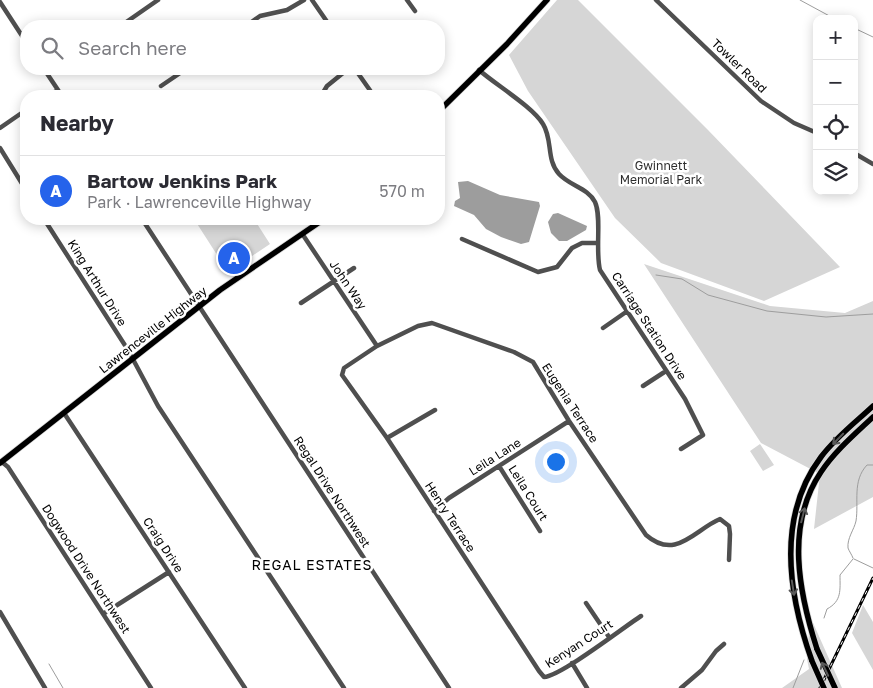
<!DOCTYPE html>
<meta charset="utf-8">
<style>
body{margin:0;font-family:"Golos Text",sans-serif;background:#f7f7f7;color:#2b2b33}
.controls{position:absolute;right:15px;top:15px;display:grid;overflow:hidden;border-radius:10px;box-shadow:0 2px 12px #0003}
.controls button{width:45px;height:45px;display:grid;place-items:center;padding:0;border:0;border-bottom:1px solid #e1e1e2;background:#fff;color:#2b2b33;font:25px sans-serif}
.you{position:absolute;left:555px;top:461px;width:18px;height:18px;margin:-12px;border:4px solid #fff;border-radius:50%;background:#1a73e8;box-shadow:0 0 0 8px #1a73e833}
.badge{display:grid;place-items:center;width:32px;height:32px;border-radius:50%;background:#2563eb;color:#fff;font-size:16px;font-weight:700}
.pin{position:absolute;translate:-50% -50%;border:2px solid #fff;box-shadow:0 1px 5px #0006}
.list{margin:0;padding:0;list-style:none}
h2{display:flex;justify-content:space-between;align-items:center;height:65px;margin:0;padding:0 20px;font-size:21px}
h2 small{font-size:16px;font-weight:400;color:#7c7c81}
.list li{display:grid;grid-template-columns:32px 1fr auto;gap:15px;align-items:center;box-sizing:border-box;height:70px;padding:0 20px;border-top:1px solid #e1e1e2}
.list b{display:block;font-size:19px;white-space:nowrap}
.list p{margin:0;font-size:16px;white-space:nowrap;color:#7c7c81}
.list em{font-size:16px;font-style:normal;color:#7c7c81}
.icon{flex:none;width:28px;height:28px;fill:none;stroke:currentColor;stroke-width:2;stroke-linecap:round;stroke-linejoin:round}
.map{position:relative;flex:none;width:873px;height:688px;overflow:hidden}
.search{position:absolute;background:#fff;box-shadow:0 2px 12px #0003;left:20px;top:20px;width:425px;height:55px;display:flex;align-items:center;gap:12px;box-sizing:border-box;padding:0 18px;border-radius:20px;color:#7c7c81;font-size:19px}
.panel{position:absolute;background:#fff;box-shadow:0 2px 12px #0003;left:20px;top:90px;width:425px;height:135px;border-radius:20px}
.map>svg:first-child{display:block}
.green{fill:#d6d6d6}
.water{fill:#9d9d9d}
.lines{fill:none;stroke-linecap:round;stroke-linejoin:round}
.stream{stroke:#9d9d9d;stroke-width:1}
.major-casing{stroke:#dbdbdb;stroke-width:7}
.minor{stroke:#4f4f4f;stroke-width:4.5}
.major{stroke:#000;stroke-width:5.5}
.rail-casing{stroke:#000;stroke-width:3}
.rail{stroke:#fff;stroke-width:1;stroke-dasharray:4;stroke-linecap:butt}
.major-bridge-casing{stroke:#dbdbdb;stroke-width:7;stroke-linecap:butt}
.major-bridge{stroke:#000;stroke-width:5.5}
.oneway{stroke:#595959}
.labels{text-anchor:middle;stroke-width:5;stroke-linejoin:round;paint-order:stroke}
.street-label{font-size:12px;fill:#000;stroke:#fff}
.park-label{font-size:12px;fill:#2d2d2d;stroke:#fff}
.neighbourhood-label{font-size:14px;letter-spacing:1px;fill:#000;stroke:#fff}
</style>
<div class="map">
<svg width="873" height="688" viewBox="0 0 873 688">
<rect width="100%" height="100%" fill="#fff"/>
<path class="green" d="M557 0H578L708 130 840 267 764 301 661 263 615 218 528 91 509 55Z
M194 219H254L270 244 228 272Z
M644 264 770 306 845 313 873 301V497L814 529 820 474 761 443Z
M760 444 774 465 763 471 750 451Z
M863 605 873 622V670L852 633Z
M810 616 842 688H782L809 669 807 659Z"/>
<path class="water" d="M468 181 500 195 539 202 540 206 529 242 521 244 501 237 486 229 474 215 454 206 455 201 460 198 458 182Z
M558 213 587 226 586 230 567 241H559L551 233 548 222 553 214Z"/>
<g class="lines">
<path class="stream" d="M800 0 835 19
M854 28 873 37
M656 275 682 279 708 295 767 311 826 317 873 314
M853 558C852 555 849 551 848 548 847 538 854 530 856 521 859 502 852 481 867 465H873
M854 559 873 568
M824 618 827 609C842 601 840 590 840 575L853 559
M49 664 63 688
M793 688 804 660"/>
<g class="major-casing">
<path id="major" d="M439 111 507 44 547 0
M0 463 220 290 324 219
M817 649C799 593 785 525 821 472 835 451 855 434 873 417
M812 661C788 594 776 517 821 457 836 437 856 422 873 406"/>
</g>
<path class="minor" d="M312 0 330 26
M407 0 415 11
M656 0 761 101 794 123 817 133
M0 2 26 42
M122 25 158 0
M246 26 260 16 287 10 304 0
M44 69 62 96
M355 69 374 96
M479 70C496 85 533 107 543 124 553 140 546 160 559 174 570 186 588 188 595 202 602 217 595 250 600 270L685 399 703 435 681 449
M161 86 186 69
M48 96 58 90
M321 96 327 86 348 69
M0 128 26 110
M0 148 26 190
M854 153 873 164
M44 219 128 350 158 406 344 688
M142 219 449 688
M303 235 377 346
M462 239 538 272 557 267 572 248 582 243H597
M301 303 354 268
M603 328 626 312
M643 386 666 371
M64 413 245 688
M387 438 435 410
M2 462 8 467 151 688
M499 466 540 531
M434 511 449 498 569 421
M586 603 609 637
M0 612 45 688
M103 614 169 572
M641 616C624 627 561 676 544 677L539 671 387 438 342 375 344 368 377 346 418 326 432 323 514 352 533 362 569 421 646 535C676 561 694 530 720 519L729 526 730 534 729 560
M572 663 587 688
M681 688 702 670 716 651 724 644"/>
<use href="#major" class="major"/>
<g class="rail-casing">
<path id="rail" d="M820 688 873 578"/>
</g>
<use href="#rail" class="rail"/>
<g class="major-bridge-casing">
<path id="major-bridge" d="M817 649 835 688
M812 661 824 688"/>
</g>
<use href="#major-bridge" class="major-bridge"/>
</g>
<defs><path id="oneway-shaft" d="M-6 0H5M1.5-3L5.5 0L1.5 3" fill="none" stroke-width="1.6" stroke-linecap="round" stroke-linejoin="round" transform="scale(1.25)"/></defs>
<g class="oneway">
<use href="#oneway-shaft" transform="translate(838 439) rotate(134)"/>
<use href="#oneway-shaft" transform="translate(803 515) rotate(-76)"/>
<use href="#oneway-shaft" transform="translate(793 588) rotate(81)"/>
<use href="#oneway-shaft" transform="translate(825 669) rotate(-115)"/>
</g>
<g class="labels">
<g class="street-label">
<text transform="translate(739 66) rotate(44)" y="4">Towler Road</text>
<text transform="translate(97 283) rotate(58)" y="4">King Arthur Drive</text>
<text transform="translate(348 285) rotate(56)" y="4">John Way</text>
<text transform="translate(649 326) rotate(57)" y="4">Carriage Station Drive</text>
<text transform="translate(153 330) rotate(-38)" y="4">Lawrenceville Highway</text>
<text transform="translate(570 403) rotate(57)" y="4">Eugenia Terrace</text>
<text transform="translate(495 457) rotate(-32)" y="4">Leila Lane</text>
<text transform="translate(332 492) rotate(57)" y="4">Regal Drive Northwest</text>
<text transform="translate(528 493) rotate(58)" y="4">Leila Court</text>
<text transform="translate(450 517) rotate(57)" y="4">Henry Terrace</text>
<text transform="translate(163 545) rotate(57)" y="4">Craig Drive</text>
<text transform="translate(86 569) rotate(57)" y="4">Dogwood Drive Northwest</text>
<text transform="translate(579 644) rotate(-33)" y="4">Kenyan Court</text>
</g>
<g class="park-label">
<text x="661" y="170">Gwinnett<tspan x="661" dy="14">Memorial Park</tspan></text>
</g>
<g class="neighbourhood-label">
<text x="312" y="570">REGAL ESTATES</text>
</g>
</g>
</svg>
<div class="controls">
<button>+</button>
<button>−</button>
<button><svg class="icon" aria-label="locate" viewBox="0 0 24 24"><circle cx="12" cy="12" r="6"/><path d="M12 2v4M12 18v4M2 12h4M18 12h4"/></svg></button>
<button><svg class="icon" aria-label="layers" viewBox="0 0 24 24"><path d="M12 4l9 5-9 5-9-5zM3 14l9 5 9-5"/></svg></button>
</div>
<div class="you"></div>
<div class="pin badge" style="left:234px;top:258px">A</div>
<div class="search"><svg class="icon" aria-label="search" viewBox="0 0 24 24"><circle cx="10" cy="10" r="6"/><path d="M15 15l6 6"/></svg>Search here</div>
<section class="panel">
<h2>Nearby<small></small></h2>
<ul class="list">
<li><span class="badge">A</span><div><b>Bartow Jenkins Park</b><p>Park · Lawrenceville Highway</p></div><em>570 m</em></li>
</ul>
</section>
</div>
